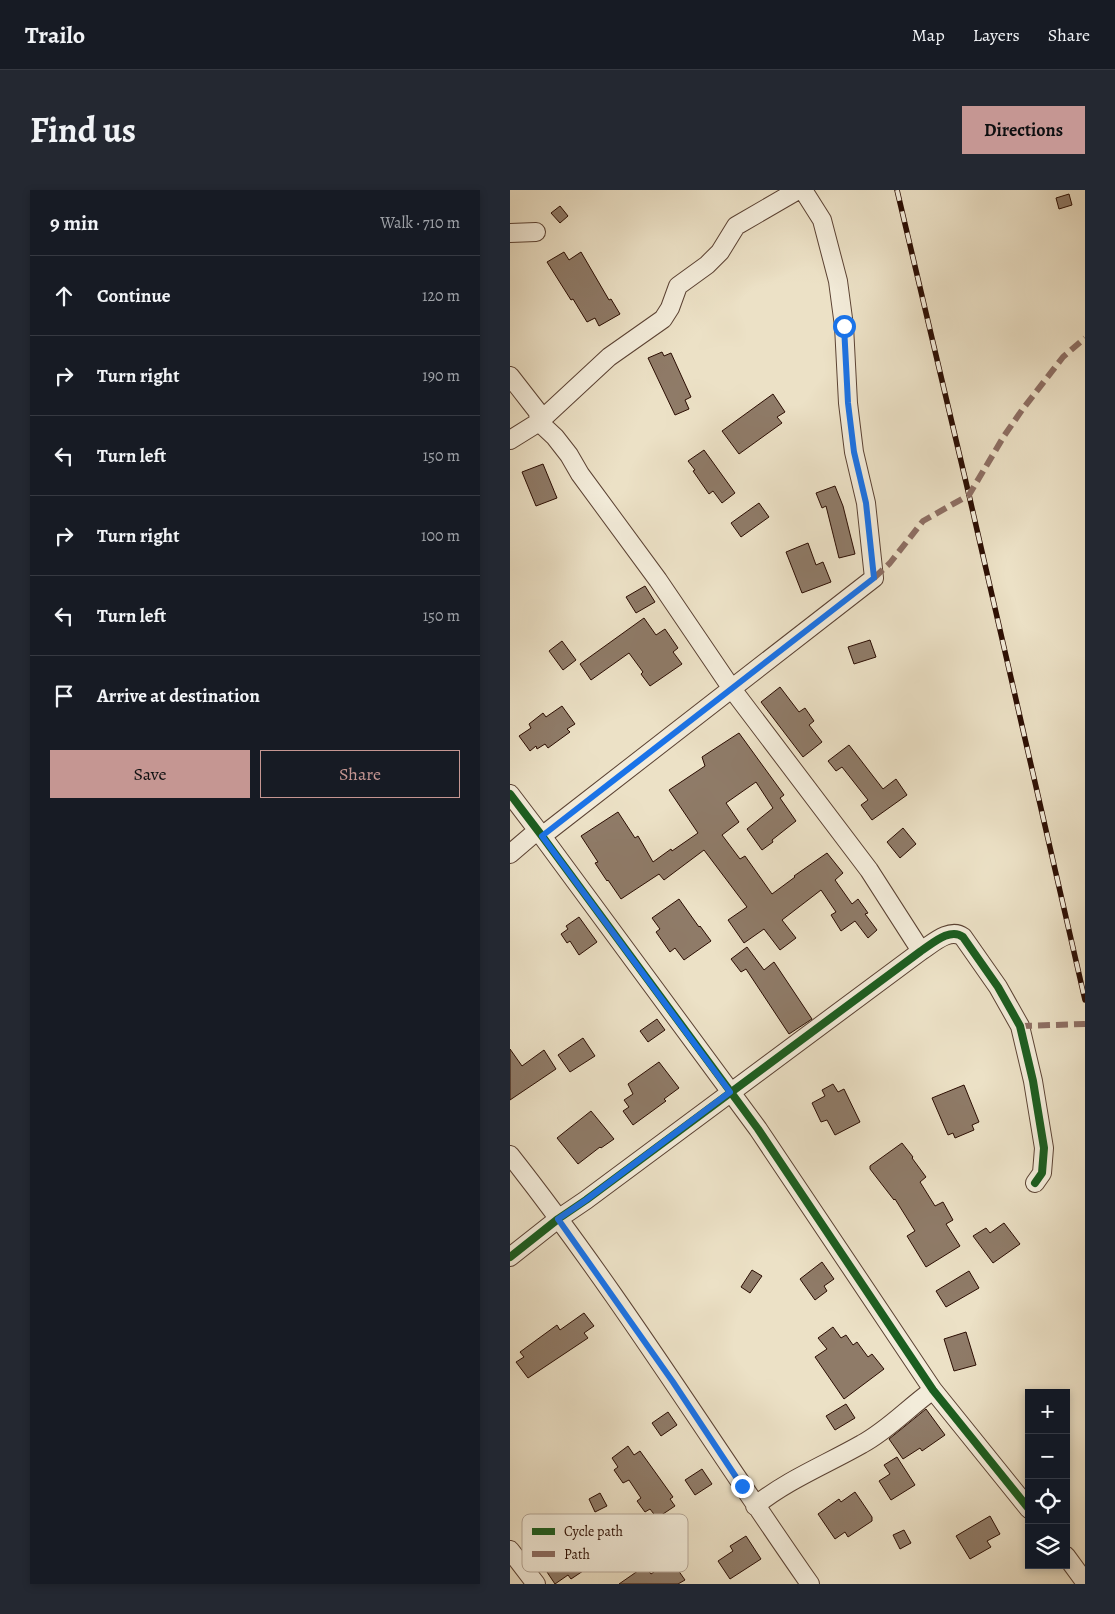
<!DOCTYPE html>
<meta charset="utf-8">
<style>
body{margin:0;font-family:Alegreya,serif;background:#242831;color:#f1f3f6}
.controls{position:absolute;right:15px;bottom:15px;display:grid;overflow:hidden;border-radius:0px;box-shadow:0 2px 8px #0003}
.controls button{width:45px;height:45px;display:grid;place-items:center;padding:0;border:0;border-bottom:1px solid #363941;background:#171b24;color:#f1f3f6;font:25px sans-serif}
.stop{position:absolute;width:15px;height:15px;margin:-11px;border:4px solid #1a73e8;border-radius:50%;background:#fff}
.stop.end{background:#1a73e8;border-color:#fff;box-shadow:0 1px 5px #0008}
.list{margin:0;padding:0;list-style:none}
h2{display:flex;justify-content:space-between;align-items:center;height:65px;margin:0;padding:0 20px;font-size:21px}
h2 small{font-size:16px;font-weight:400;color:#9ea1a6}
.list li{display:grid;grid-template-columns:32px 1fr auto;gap:15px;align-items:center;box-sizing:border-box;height:80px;padding:0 20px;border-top:1px solid #363941}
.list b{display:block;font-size:19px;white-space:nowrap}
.list em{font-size:16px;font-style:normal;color:#9ea1a6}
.actions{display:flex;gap:10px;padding:15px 20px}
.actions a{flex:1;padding:11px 0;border:1px solid #c59692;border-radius:0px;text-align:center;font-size:18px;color:#c59692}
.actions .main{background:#c59692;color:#111}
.icon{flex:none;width:28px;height:28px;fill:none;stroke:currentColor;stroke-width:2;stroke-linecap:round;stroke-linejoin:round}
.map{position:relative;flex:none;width:575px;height:1394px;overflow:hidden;border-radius:0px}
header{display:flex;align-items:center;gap:30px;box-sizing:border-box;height:70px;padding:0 25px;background:#171b24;border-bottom:1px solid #363941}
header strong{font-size:24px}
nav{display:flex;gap:28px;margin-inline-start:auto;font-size:18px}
.intro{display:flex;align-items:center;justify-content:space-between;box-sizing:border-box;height:120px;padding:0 30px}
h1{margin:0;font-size:35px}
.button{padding:12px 22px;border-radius:0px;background:#c59692;color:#111;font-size:18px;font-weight:700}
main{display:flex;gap:30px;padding:0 30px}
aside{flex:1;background:#171b24;border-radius:0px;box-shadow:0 2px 8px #0003}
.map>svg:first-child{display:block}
.building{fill:#8f7b68;stroke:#2b0d02}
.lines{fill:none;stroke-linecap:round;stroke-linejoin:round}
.minor-casing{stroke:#5b4233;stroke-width:20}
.minor{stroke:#f3ecda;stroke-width:18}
.rail-casing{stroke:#2b0d02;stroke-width:5.5}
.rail{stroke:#f3ecda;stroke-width:4;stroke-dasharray:11;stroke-linecap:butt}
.quiet{stroke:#8d6e63;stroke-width:6;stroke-dasharray:12 6;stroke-linecap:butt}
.cycleway-casing{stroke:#f3ecda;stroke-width:11}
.cycleway{stroke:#1b5e20;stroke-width:8}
.route{stroke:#1a73e8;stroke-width:6}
.key{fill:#f3ecda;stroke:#b7a999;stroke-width:1}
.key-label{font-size:14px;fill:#2b0d02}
</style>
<header>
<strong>Trailo</strong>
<nav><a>Map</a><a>Layers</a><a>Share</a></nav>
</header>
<div class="intro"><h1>Find us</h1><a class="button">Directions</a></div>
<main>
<aside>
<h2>9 min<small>Walk · 710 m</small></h2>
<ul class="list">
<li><svg class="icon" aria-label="ahead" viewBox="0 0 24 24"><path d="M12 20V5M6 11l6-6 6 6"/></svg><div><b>Continue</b></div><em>120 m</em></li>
<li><svg class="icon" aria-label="right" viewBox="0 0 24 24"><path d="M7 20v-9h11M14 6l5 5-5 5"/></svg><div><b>Turn right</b></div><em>190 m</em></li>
<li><svg class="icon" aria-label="left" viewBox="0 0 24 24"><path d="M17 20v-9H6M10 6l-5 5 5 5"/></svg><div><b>Turn left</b></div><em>150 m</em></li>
<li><svg class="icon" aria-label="right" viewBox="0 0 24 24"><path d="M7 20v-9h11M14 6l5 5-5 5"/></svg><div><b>Turn right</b></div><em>100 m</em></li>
<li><svg class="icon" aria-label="left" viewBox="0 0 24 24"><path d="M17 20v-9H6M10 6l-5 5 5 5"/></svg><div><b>Turn left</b></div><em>150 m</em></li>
<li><svg class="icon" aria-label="arrive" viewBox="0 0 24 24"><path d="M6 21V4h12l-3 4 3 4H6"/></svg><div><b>Arrive at destination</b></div></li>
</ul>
<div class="actions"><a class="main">Save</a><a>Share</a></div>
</aside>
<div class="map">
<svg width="575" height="1394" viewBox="0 0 575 1394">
<rect width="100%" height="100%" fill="#ece1c6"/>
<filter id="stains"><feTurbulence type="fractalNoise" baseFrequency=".004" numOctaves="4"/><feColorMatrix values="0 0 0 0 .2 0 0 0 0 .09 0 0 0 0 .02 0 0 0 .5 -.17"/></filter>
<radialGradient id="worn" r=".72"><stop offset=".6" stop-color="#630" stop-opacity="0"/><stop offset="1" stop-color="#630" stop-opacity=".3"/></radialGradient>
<path class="building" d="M559 4 562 15 549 19 546 8Z
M50 16 58 26 50 33 41 23Z
M54 62 59 70 71 62 99 110 101 109 110 124 89 136 85 128 77 132 63 109 61 110 37 72Z
M152 162 154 166 161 163 181 207 175 210 179 219 165 225 138 168Z
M263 204 275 222 267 227 272 233 229 264 212 241Z
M194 260 225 303 212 313 203 301 199 304 183 281 185 280 178 271Z
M33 274 47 308 26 316 12 282Z
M325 296 333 316 345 364 329 368 316 316 312 318 306 303Z
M249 313 259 327 231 347 221 333Z
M298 353 306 375 313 372 321 392 292 403 276 362Z
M135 396 145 412 126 423 116 407Z
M134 428 146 445 155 439 168 458 163 462 172 474 140 496 131 484 133 482 119 463 81 490 70 474Z
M360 450 366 467 344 474 338 457Z
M52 451 66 470 53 480 39 461Z
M270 497 289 522 295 518 304 531 299 535 312 552 293 567 251 512Z
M52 516 65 534 57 539 60 542 38 558 35 554 27 559 26 556 20 561 9 546 21 538 19 534 33 523 36 527Z
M229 543 274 605 270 608 286 631 262 650 263 652 252 660 237 639 263 618 246 592 216 613 229 632 212 645 230 669 235 666 262 704 285 687 284 686 317 663 333 683 325 690 342 714 348 709 358 723 355 724 367 740 358 748 345 731 331 741 321 725 326 722 311 700 272 730 286 748 270 760 254 739 234 753 218 730 237 717 194 660 154 690 149 684 111 709 98 690 97 691 85 673 88 672 71 646 108 622 125 648 128 646 143 672 161 659 162 661 188 643 159 600 195 576 192 567Z
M339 555 373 599 386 589 397 605 362 630 351 615 358 610 332 577 326 581 318 571Z
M393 638 406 654 390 668 377 652Z
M169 709 189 737 190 736 201 751 174 770 165 758 160 762 146 742 150 739 142 728Z
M69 727 87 752 69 765 60 751 57 753 51 744 58 739 56 736Z
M237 757 254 780 264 772 302 829 279 844 236 779 231 782 221 769Z
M147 829 155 840 138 852 130 841Z
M73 848 85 866 60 882 48 865Z
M0 859 12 876 34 860 46 879 0 910Z
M149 872 169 898 154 909 156 911 123 935 113 921 119 917 114 910 123 904 118 894Z
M323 894 328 902 334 899 350 932 325 945 317 930 311 932 302 913 315 906 312 900Z
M454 895 469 932 462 935 464 940 445 948 443 943 438 945 422 908Z
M81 921 104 949 91 958 90 957 68 974 47 948Z
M392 953 403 967 402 968 416 987 410 992 425 1016 433 1012 443 1030 436 1034 450 1056 416 1077 397 1046 405 1041 385 1009 384 1010 360 979V976Z
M494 1033 510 1054 483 1073 463 1046 476 1038 480 1043Z
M312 1072 324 1089 314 1096 317 1101 305 1110 290 1089Z
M242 1080 252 1086 240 1103 231 1097Z
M459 1081 469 1098 436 1117 426 1101Z
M74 1123 84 1136 74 1143 78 1148 18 1188 6 1172 14 1167 10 1162 47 1135 50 1140Z
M323 1137 331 1148 336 1145 343 1155 347 1152 358 1167 362 1164 374 1179 334 1209 305 1167 317 1159 308 1148Z
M456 1142 466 1175 444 1181 434 1149Z
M336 1214 345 1228 325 1240 316 1226Z
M416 1219 435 1245 412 1261 410 1258 393 1269 379 1249Z
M158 1222 167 1235 151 1246 142 1233Z
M118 1256 124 1265 130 1261 163 1307 160 1309 165 1316 147 1328 140 1319 135 1322 127 1311 131 1308 119 1290 113 1293 104 1280 108 1277 102 1268Z
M387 1267 405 1295 381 1310 369 1291 380 1284 374 1275Z
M192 1279 202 1294 185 1305 175 1290Z
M345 1302 362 1327V1331L338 1347 335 1342 325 1349 308 1324 329 1309 331 1312Z
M90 1303 97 1316 85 1322 79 1309Z
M480 1326 490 1344 477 1351 481 1357 460 1369 446 1346Z
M79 1340 94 1362 83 1370 85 1373 61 1389 58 1385 45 1394 31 1373Z
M394 1340 401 1353 390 1359 383 1345Z
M236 1346 251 1369 220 1389 208 1371 223 1361 220 1356Z
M161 1370 175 1390 168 1394H109L135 1376 141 1384Z"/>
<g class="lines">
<g class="minor-casing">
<path id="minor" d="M0 43 26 42
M0 186 28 222 29 232 45 247 59 265 70 284 148 390 222 499 359 680 411 761
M0 250 29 232 99 167 153 129 160 118 168 96 197 75 210 62 226 36 288 0
M0 604 32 646 248 939 423 1200 519 1319
M32 646 364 388 356 313 344 262 338 213 334 136 328 91 312 30 293 0
M0 664 28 640
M0 965C108 1102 200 1251 300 1394
M0 1067 48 1029 76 1010 411 761C422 754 440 737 453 747L488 797 510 836 523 891 534 958 532 983 525 993
M245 1316C277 1290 317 1274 352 1254 378 1240 399 1217 423 1200
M0 1360 26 1394
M556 1366 575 1392"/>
</g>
<use href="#minor" class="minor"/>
<g class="rail-casing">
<path id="rail" d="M387 0 459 305 575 810"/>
</g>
<use href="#rail" class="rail"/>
<path class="quiet" d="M364 388 380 373 413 331 459 305 494 246 512 220 553 167 575 148
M510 836 575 834"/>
<g class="cycleway-casing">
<path id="cycleway" d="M0 604 32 646 248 939 423 1200 519 1319
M0 1067 48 1029 76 1010 411 761C422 754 440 737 453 747L488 797 510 836 523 891 534 958 532 983 525 993"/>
</g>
<use href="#cycleway" class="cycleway"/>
</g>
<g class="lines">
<path class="route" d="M232 1296 163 1192 48 1029 76 1010 220 902 32 646 364 388 356 313 344 262 338 213 334 136"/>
</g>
<rect x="12" y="1324" width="166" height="58" rx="8" class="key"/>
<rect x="22" y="1338" width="23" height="7" fill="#1b5e20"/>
<rect x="22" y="1361" width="23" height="6" fill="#8d6e63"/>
<g class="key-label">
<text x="54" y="1346">Cycle path</text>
<text x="54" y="1369">Path</text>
</g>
<rect width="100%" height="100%" filter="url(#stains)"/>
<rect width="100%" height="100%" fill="url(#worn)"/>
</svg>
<div class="controls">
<button>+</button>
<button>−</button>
<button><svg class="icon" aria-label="locate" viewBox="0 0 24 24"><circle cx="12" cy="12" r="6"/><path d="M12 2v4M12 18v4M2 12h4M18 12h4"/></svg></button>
<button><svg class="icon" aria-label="layers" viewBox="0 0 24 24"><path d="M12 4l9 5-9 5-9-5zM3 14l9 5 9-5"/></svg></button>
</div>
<div class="stop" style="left:334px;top:136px"></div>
<div class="stop end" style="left:232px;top:1296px"></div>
</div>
</main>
